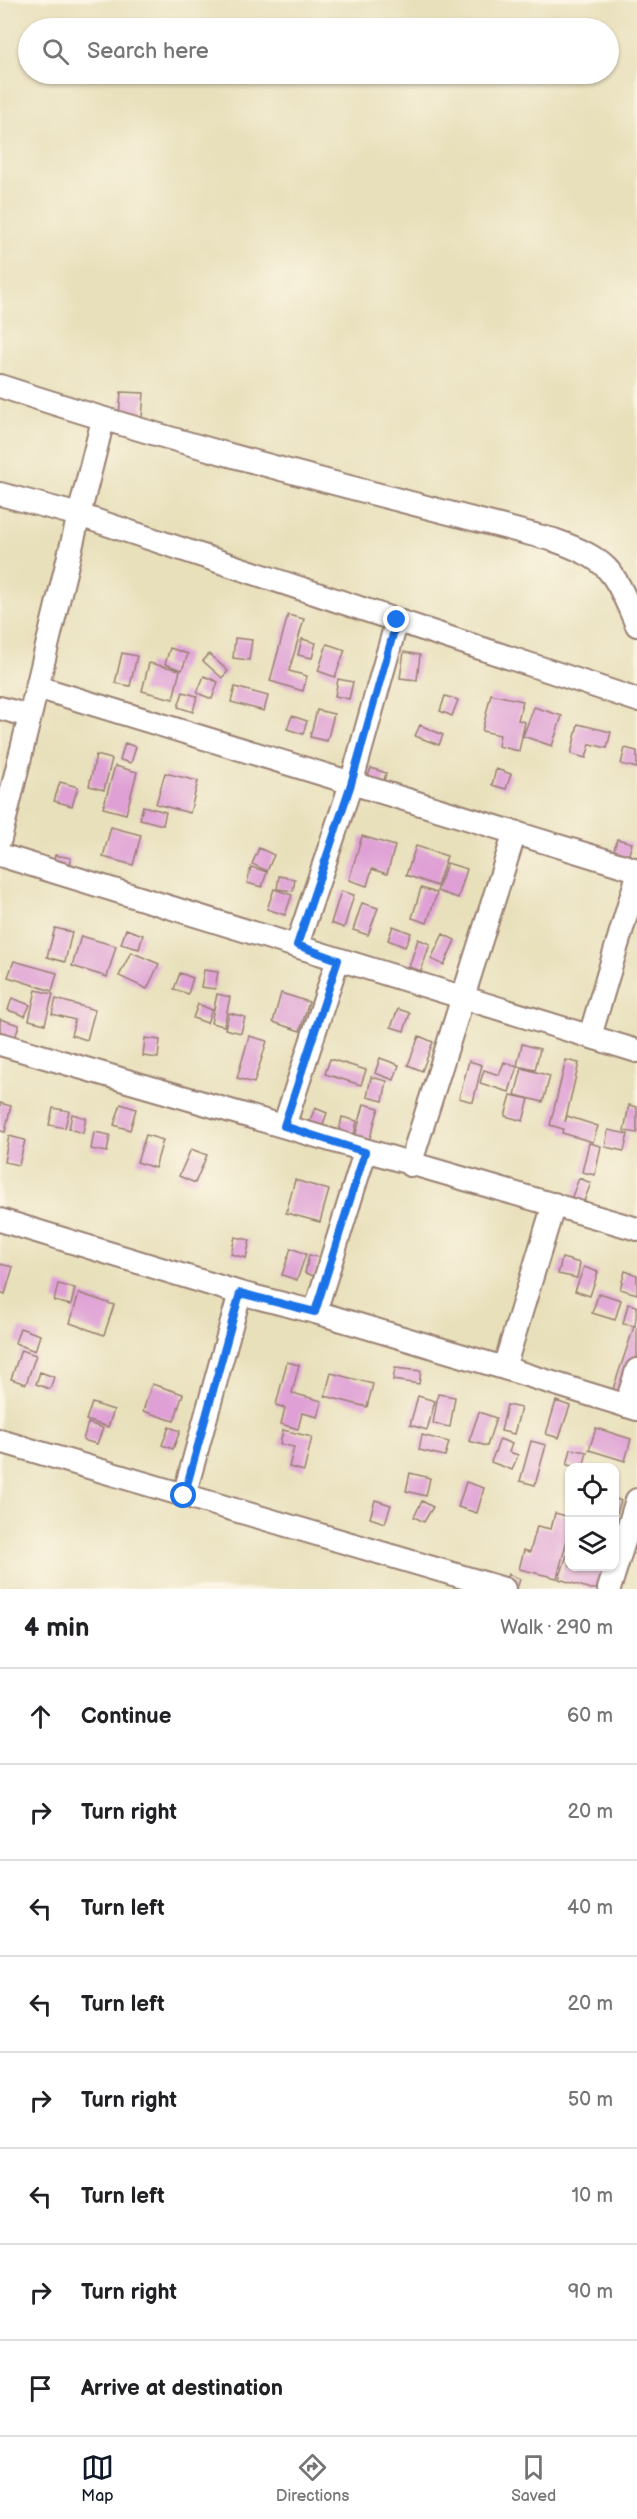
<!DOCTYPE html>
<meta charset="utf-8">
<style>
body{margin:0;font-family:"Balsamiq Sans",sans-serif;background:#f6f6f6;color:#202124}
.controls{position:absolute;right:18px;bottom:18px;display:grid;overflow:hidden;border-radius:12px;box-shadow:0 2px 4px #0004}
.controls button{width:54px;height:54px;display:grid;place-items:center;padding:0;border:0;border-bottom:2px solid #e0e0e0;background:#fff;color:#202124;font:30px sans-serif}
.stop{position:absolute;width:18px;height:18px;margin:-14px;border:4px solid #1a73e8;border-radius:50%;background:#fff}
.stop.end{background:#1a73e8;border-color:#fff;box-shadow:0 2px 6px #0008}
.list{margin:0;padding:0;list-style:none}
h2{display:flex;justify-content:space-between;align-items:center;height:78px;margin:0;padding:0 24px;font-size:26px}
h2 small{font-size:20px;font-weight:400;color:#757577}
.list li{display:grid;grid-template-columns:39px 1fr auto;gap:18px;align-items:center;box-sizing:border-box;height:96px;padding:0 24px;border-top:2px solid #e0e0e0}
.list b{display:block;font-size:22px;white-space:nowrap}
.list em{font-size:20px;font-style:normal;color:#757577}
.icon{flex:none;width:33px;height:33px;fill:none;stroke:currentColor;stroke-width:2;stroke-linecap:round;stroke-linejoin:round}
.map{position:relative;flex:none;width:637px;height:1589px;overflow:hidden}
.search{position:absolute;background:#fff;box-shadow:0 2px 4px #0004;left:18px;right:18px;top:18px;height:66px;display:flex;align-items:center;gap:15px;box-sizing:border-box;padding:0 21px;border-radius:33px;color:#757577;font-size:22px}
.sheet{height:846px;background:#fff}
nav{display:flex;justify-content:space-around;align-items:center;box-sizing:border-box;height:84px;border-top:2px solid #e0e0e0;background:#fff;font-size:16px;color:#757577}
nav a{display:grid;justify-items:center;gap:3px}
nav .on{color:#111827}
.map>svg:first-child{display:block}
.building{fill:#dfa0d6}
.lines{fill:none;stroke-linecap:round;stroke-linejoin:round}
.street-casing{stroke:#998073;stroke-width:26}
.street{stroke:#fff;stroke-width:22}
.route{stroke:#1a73e8;stroke-width:8}
</style>
<div class="map">
<svg width="637" height="1589" viewBox="0 0 637 1589">
<rect width="100%" height="100%" fill="#fcf5e5"/>
<filter id="ink" filterUnits="userSpaceOnUse"><feTurbulence type="fractalNoise" baseFrequency=".0167" numOctaves="2"/><feDisplacementMap in="SourceGraphic" scale="12" xChannelSelector="R" yChannelSelector="G"/><feConvolveMatrix kernelMatrix="1 2 1 2 8 2 1 2 1" color-interpolation-filters="sRGB"/></filter>
<filter id="wash" filterUnits="userSpaceOnUse"><feTurbulence type="fractalNoise" baseFrequency=".008" numOctaves="4" result="noise"/><feDisplacementMap in="SourceGraphic" scale="24" xChannelSelector="R" yChannelSelector="G"/><feGaussianBlur stdDeviation="1.35" result="paint"/><feColorMatrix in="noise" values="0 0 0 0 0 0 0 0 0 0 0 0 0 0 0 0 0 1.4 0 .05"/><feComposite in="paint" operator="in"/></filter>
<g filter="url(#wash)">
<rect width="100%" height="100%" fill="#e8e0bb"/>
<g id="blocks">
<path class="building" d="M121 392 144 393 142 418 119 417Z
M288 615 304 619 289 671 307 676 303 691 270 681Z
M235 638 252 640 249 660 233 658Z
M302 639 316 643 312 658 298 655Z
M327 644 345 650 335 677 318 671Z
M170 648 188 654 182 670 165 664Z
M404 652 420 655 417 680 400 678Z
M122 653 137 656 130 686 115 683Z
M209 654 228 671 222 678 203 661Z
M149 663 180 670 173 699 142 691Z
M204 676 218 682 212 699 197 693Z
M338 679 353 682 349 699 335 696Z
M235 687 268 696 264 711 231 702Z
M183 692 197 696 193 712 178 707Z
M491 694 523 701 518 720 525 722 519 751 498 746 500 735 482 731Z
M445 696 458 700 452 716 440 711Z
M534 707 562 716 552 746 523 736Z
M317 710 334 714 327 741 310 737Z
M292 716 307 721 303 734 287 729Z
M578 724 611 732 607 748 590 744 586 758 571 754Z
M420 725 443 735 439 745 415 736Z
M125 743 136 747 131 763 120 760Z
M625 748 637 751V768L621 764Z
M96 755 112 759 104 790 89 786Z
M115 766 137 772 126 814 103 808Z
M371 768 386 773 383 784 367 779Z
M496 769 511 774 506 789 492 785Z
M165 773 198 781 190 813 156 804Z
M60 782 78 787 72 806 54 801Z
M143 806 166 812 163 825 140 819Z
M111 827 141 835 133 865 103 857Z
M362 836 395 846 387 874 372 869 367 886 349 880Z
M617 839 632 843 628 858 613 854Z
M416 846 447 856 437 886 406 875Z
M259 848 274 855 267 871 252 864Z
M55 855 71 858 70 870 53 867Z
M447 863 467 869 458 898 437 891Z
M251 867 267 872 262 887 247 883Z
M279 876 295 879 293 891 277 889Z
M421 888 437 893 427 923 412 918Z
M274 889 292 895 285 915 267 909Z
M341 891 354 895 344 928 331 923Z
M362 903 378 908 368 935 353 930Z
M393 926 411 933 405 947 388 940Z
M55 928 72 932 65 962 47 957Z
M126 929 143 935 139 949 121 944Z
M443 934 455 940 444 965 431 959Z
M81 936 116 946 107 977 72 966Z
M418 939 430 944 421 971 409 967Z
M131 952 159 964 147 989 119 976Z
M14 961 57 973 52 991 8 977Z
M204 970 218 972 215 989 201 987Z
M180 973 193 978 188 994 174 989Z
M36 990 53 994 45 1024 29 1020Z
M281 993 309 1002 300 1031 273 1022Z
M217 994 230 997 224 1026 211 1023Z
M12 998 30 1005 25 1016 8 1010Z
M56 999 95 1010 87 1040 71 1035 75 1020 52 1014Z
M198 1004 212 1010 207 1023 193 1018Z
M398 1009 410 1013 404 1031 391 1027Z
M229 1013 245 1017 241 1033 225 1029Z
M0 1019 19 1025 14 1042 0 1038Z
M249 1036 267 1041 254 1083 237 1078Z
M419 1036 433 1042 422 1071 408 1065Z
M145 1038 160 1040 158 1058 143 1056Z
M522 1044 540 1049 535 1070 517 1066Z
M380 1058 399 1065 394 1080 375 1073Z
M330 1059 366 1070 361 1085 325 1074Z
M566 1060 579 1063 565 1122 567 1116 598 1126 593 1142 562 1133 563 1129 550 1125Z
M469 1061 482 1065 473 1102 459 1098Z
M504 1062 517 1067 509 1092 480 1083 484 1070 499 1075Z
M522 1068 550 1076 543 1102 515 1095Z
M371 1077 387 1081 383 1101 367 1097Z
M511 1095 529 1099 523 1121 505 1116Z
M0 1103 11 1106 5 1132 0 1131Z
M121 1104 136 1109 130 1130 114 1125Z
M364 1104 379 1108 369 1141 355 1137Z
M629 1105 637 1107V1133L624 1131Z
M53 1108 69 1111 65 1128 49 1125Z
M315 1108 327 1113 321 1130 308 1125Z
M72 1114 86 1118 83 1133 69 1129Z
M342 1117 357 1121 354 1135 339 1132Z
M608 1130 628 1134 624 1151 605 1147Z
M94 1132 110 1135 107 1152 91 1149Z
M146 1135 163 1140 155 1168 137 1162Z
M9 1136 25 1140 19 1165 4 1162Z
M589 1143 601 1146 595 1175 582 1172Z
M191 1149 207 1155 195 1183 179 1176Z
M579 1178 591 1183 582 1206 570 1202Z
M295 1180 329 1190 320 1222 286 1213Z
M235 1237 250 1240 246 1258 231 1254Z
M291 1248 306 1254 297 1280 282 1275Z
M309 1255 319 1257 314 1276 305 1273Z
M562 1258 580 1263 577 1278 558 1274Z
M0 1264 13 1267 5 1294 0 1292Z
M584 1267 598 1272 590 1296 575 1291Z
M625 1271 637 1275V1294L620 1289Z
M58 1284 75 1288 71 1305 54 1301Z
M79 1293 114 1305 104 1335 70 1323Z
M599 1293 621 1300 615 1320 592 1313Z
M628 1304 637 1306 635 1326 623 1324Z
M634 1327 637 1328V1381L625 1393 613 1389Z
M20 1328 40 1335 35 1351 15 1343Z
M21 1350 36 1355 26 1384 11 1379Z
M287 1362 299 1365 292 1393 322 1401 318 1417 302 1413 298 1429 281 1424 285 1408 276 1405Z
M395 1368 421 1371 419 1384 393 1380Z
M40 1372 54 1377 50 1389 36 1384Z
M331 1373 373 1384 367 1407 325 1396Z
M152 1384 183 1394 174 1421 143 1411Z
M438 1394 455 1397 450 1427 433 1424Z
M418 1396 435 1401 427 1430 410 1425Z
M556 1401 570 1406 559 1438 546 1434Z
M92 1403 114 1410 108 1427 86 1420Z
M507 1405 521 1408 514 1434 501 1431Z
M479 1412 496 1418 487 1446 469 1441Z
M88 1423 103 1428 97 1444 83 1440Z
M169 1427 180 1431 173 1449 162 1445Z
M596 1428 631 1439 625 1461 589 1450Z
M283 1430 312 1437 304 1471 289 1467 294 1447 280 1444Z
M422 1435 449 1442 445 1456 419 1450Z
M500 1439 512 1444 509 1452 518 1455 512 1470 491 1462Z
M531 1441 546 1445 535 1485 520 1481Z
M571 1449 587 1452 583 1468 567 1465Z
M410 1473 430 1478 426 1496 406 1491Z
M466 1482 484 1488 477 1513 458 1507Z
M614 1498 621 1501 617 1513 614 1512Z
M375 1500 391 1505 385 1523 370 1518Z
M422 1501 433 1507 424 1522 414 1517Z
M555 1513 570 1517V1529L557 1578 519 1569 524 1550 530 1552 537 1526 551 1529Z
M567 1555 570 1556V1566H603L611 1569 605 1589H591L559 1579Z
M508 1574 520 1579 517 1589H503Z"/>
</g>
</g>
<g filter="url(#ink)">
<use href="#blocks" fill-opacity="0" stroke="#998073" stroke-width="1.5"/>
<g class="lines">
<g class="street-casing">
<path id="street" d="M0 386C182 446 368 492 554 540 612 561 613 571 637 625
M0 494 79 515 103 420
M37 687 637 870
M0 708 29 716
M0 839 79 515 637 700
M0 855 637 1051
M297 945 351 784 397 620
M590 1036 637 878
M0 1044 637 1229
M284 1126 338 959
M410 1165 515 832
M0 1220 240 1293 315 1312 504 1368 637 1409
M315 1312 365 1152
M504 1368 554 1204
M626 1406 637 1370
M0 1441 504 1589
M184 1496 240 1293
M609 1589 637 1500"/>
</g>
<use href="#street" class="street"/>
</g>
</g>
<g class="lines" filter="url(#ink)">
<path class="route" d="M184 1496 240 1293 315 1312 365 1152 284 1126 338 960 297 945 351 784 397 620"/>
</g>
</svg>
<div class="controls">
<button><svg class="icon" aria-label="locate" viewBox="0 0 24 24"><circle cx="12" cy="12" r="6"/><path d="M12 2v4M12 18v4M2 12h4M18 12h4"/></svg></button>
<button><svg class="icon" aria-label="layers" viewBox="0 0 24 24"><path d="M12 4l9 5-9 5-9-5zM3 14l9 5 9-5"/></svg></button>
</div>
<div class="stop" style="left:184px;top:1496px"></div>
<div class="stop end" style="left:397px;top:620px"></div>
<div class="search"><svg class="icon" aria-label="search" viewBox="0 0 24 24"><circle cx="10" cy="10" r="6"/><path d="M15 15l6 6"/></svg>Search here</div>
</div>
<section class="sheet">
<h2>4 min<small>Walk · 290 m</small></h2>
<ul class="list">
<li><svg class="icon" aria-label="ahead" viewBox="0 0 24 24"><path d="M12 20V5M6 11l6-6 6 6"/></svg><div><b>Continue</b></div><em>60 m</em></li>
<li><svg class="icon" aria-label="right" viewBox="0 0 24 24"><path d="M7 20v-9h11M14 6l5 5-5 5"/></svg><div><b>Turn right</b></div><em>20 m</em></li>
<li><svg class="icon" aria-label="left" viewBox="0 0 24 24"><path d="M17 20v-9H6M10 6l-5 5 5 5"/></svg><div><b>Turn left</b></div><em>40 m</em></li>
<li><svg class="icon" aria-label="left" viewBox="0 0 24 24"><path d="M17 20v-9H6M10 6l-5 5 5 5"/></svg><div><b>Turn left</b></div><em>20 m</em></li>
<li><svg class="icon" aria-label="right" viewBox="0 0 24 24"><path d="M7 20v-9h11M14 6l5 5-5 5"/></svg><div><b>Turn right</b></div><em>50 m</em></li>
<li><svg class="icon" aria-label="left" viewBox="0 0 24 24"><path d="M17 20v-9H6M10 6l-5 5 5 5"/></svg><div><b>Turn left</b></div><em>10 m</em></li>
<li><svg class="icon" aria-label="right" viewBox="0 0 24 24"><path d="M7 20v-9h11M14 6l5 5-5 5"/></svg><div><b>Turn right</b></div><em>90 m</em></li>
<li><svg class="icon" aria-label="arrive" viewBox="0 0 24 24"><path d="M6 21V4h12l-3 4 3 4H6"/></svg><div><b>Arrive at destination</b></div></li>
</ul>
</section>
<nav>
<a class="on"><svg class="icon" aria-label="map" viewBox="0 0 24 24"><path d="M3 6l6-2 6 2 6-2v14l-6 2-6-2-6 2zM9 4v14M15 6v14"/></svg>Map</a>
<a><svg class="icon" aria-label="directions" viewBox="0 0 24 24"><path d="M12 3l9 9-9 9-9-9zM9 14v-3h6M13 9l2 2-2 2"/></svg>Directions</a>
<a><svg class="icon" aria-label="saved" viewBox="0 0 24 24"><path d="M7 4h10v16l-5-4-5 4z"/></svg>Saved</a>
</nav>
